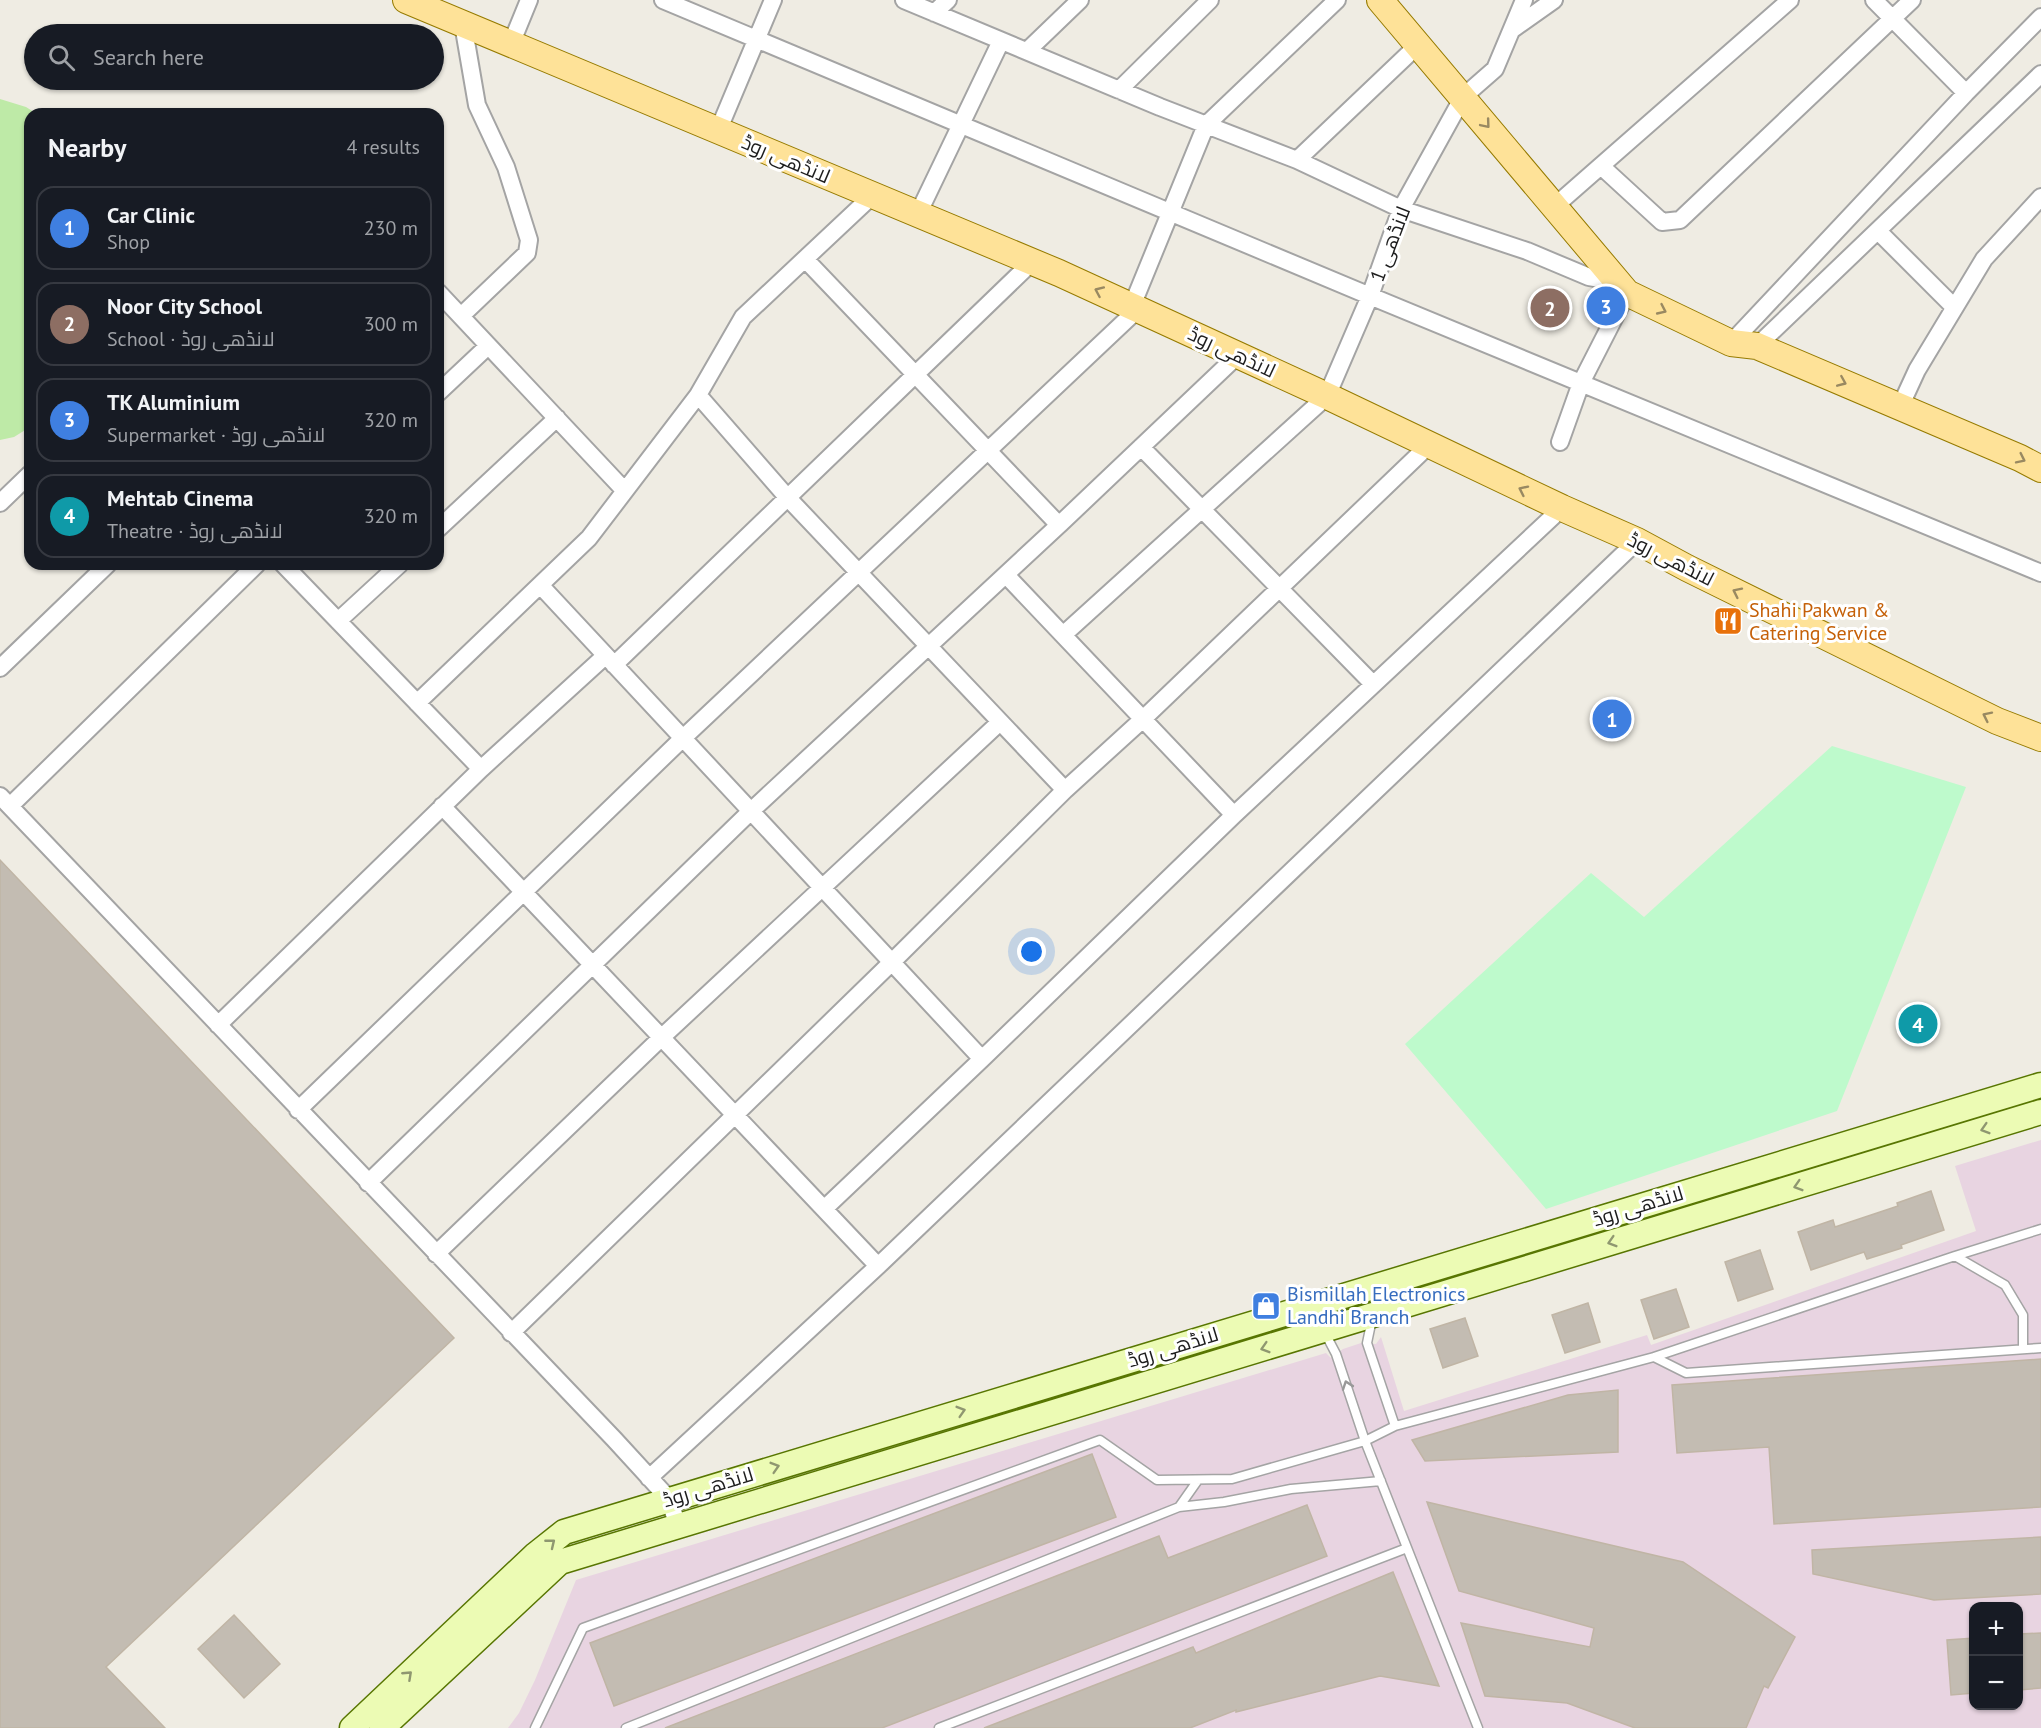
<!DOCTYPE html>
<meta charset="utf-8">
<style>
body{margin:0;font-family:"PT Sans",Cairo,sans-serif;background:#20242c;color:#f1f3f6}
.controls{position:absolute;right:18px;bottom:18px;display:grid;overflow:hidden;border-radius:12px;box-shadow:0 2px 4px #0004}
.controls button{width:54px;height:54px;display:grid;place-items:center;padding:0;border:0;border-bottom:2px solid #363941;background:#171b24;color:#f1f3f6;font:30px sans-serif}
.you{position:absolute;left:1032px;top:952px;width:21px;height:21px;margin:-15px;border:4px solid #fff;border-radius:50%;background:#1a73e8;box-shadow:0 0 0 9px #1a73e833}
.badge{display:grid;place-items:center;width:39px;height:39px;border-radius:50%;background:#ea580c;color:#fff;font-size:20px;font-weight:700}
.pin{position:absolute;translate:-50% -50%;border:3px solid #fff;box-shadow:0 2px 6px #0006}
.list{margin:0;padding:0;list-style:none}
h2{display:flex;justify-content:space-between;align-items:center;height:78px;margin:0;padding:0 24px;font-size:26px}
h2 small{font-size:20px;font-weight:400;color:#9ea1a6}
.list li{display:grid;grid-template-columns:39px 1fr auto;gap:18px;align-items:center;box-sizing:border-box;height:84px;margin:0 12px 12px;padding:0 12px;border:2px solid #363941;border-radius:18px}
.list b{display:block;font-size:22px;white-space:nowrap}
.list p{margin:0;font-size:20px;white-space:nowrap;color:#9ea1a6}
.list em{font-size:20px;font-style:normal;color:#9ea1a6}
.icon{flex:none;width:33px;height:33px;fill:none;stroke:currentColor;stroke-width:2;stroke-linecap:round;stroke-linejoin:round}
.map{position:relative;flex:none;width:2041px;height:1728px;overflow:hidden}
.search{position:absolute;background:#171b24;box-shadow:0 2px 4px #0004;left:24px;top:24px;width:420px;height:66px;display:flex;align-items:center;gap:15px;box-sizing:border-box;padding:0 21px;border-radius:33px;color:#9ea1a6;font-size:22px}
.panel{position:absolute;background:#171b24;box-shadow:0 2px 4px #0004;left:24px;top:108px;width:420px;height:462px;border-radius:18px}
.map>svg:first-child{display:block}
.industrial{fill:#e8d4e1;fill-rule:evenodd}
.grass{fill:#beeaa7}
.park{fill:#befacc}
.building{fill:#c3bcb2;stroke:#c0b5a5;stroke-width:1.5}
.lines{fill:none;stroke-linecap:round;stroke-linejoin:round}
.service-casing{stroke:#a4a4a4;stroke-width:11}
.minor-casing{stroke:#a4a4a4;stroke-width:20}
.secondary-casing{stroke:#587602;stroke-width:27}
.primary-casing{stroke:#967b00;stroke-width:28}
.service{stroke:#fff;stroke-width:8}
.minor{stroke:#fff;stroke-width:16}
.secondary{stroke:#ecfbb4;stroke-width:24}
.primary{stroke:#fee298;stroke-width:26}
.oneway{stroke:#998961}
.oneway2{stroke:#8f9770}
.oneway3{stroke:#999}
.labels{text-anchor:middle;stroke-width:6;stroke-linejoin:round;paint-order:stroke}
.street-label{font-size:20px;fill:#1d1d1d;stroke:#fff}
.food-label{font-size:20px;fill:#c56008;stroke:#fff;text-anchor:start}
.shop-label{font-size:20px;fill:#366cbe;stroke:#fff;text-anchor:start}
</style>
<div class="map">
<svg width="2041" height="1728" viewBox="0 0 2041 1728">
<rect width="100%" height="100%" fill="#efece3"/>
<path class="industrial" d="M2041 1140V1728H508L519 1713 535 1680 576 1580 1326 1353 1331 1358 1343 1349 1361 1343 1376 1344 1381 1337 1404 1411 1647 1335 1651 1345 1976 1231 1955 1166ZM1974 1606H2018V1706H1974Z"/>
<path class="grass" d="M0 99 26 107 37 114H30V427L14 437 0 440Z"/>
<path class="park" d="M1832 746 1966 787 1837 1111 1546 1209 1405 1044 1591 873 1644 917Z"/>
<path class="building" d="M0 860 454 1338 106 1667 165 1728H0Z
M1931 1191 1944 1230 1901 1245 1902 1248 1867 1259 1864 1252 1811 1270 1798 1232 1833 1220 1835 1227 1898 1206 1897 1203Z
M1760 1250 1773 1289 1738 1301 1725 1262Z
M1676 1289 1689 1327 1654 1339 1641 1300Z
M1588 1303 1600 1342 1565 1353 1552 1315Z
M1465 1318 1478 1356 1443 1368 1430 1329Z
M2041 1359V1507L1774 1524 1769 1447 1677 1453 1672 1385Z
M1618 1390V1452L1425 1461 1412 1440 1568 1395Z
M1092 1454 1116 1517 614 1706 590 1643Z
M1427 1502 1683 1562 1795 1637 1768 1688 1764 1686 1746 1728H1635L1567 1703 1485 1696 1461 1623 1590 1647 1594 1628 1459 1591Z
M1307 1505 1327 1556 882 1728H665L1159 1536 1168 1558Z
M2041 1537V1594L1934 1600 1813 1574 1812 1550Z
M1393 1572 1439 1686 1380 1676 1236 1712V1710L1190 1728H984L1193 1647 1196 1653Z
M234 1615 280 1664 244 1698 198 1649Z
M2041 1633V1688L2019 1690V1634Z
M1974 1638V1693L1951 1695 1947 1640Z"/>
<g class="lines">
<g class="service-casing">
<path id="service" d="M1955 1256 2041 1229
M1372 1319 1367 1343 1395 1426
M1325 1333 1336 1354 1365 1441 1478 1728
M1654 1357 1955 1256 2005 1285 2023 1315V1349
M1179 1507 1224 1502 1291 1489 1381 1481
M535 1728 583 1628 1100 1440 1157 1480 1232 1479 1365 1441 1395 1426 1654 1357 1686 1373 2041 1348
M626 1728 1179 1507 1198 1480
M939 1728 1407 1548"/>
</g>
<g class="minor-casing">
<path id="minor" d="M663 0 1370 296 2041 573
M904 0 1160 107 1297 160 1401 209 1527 251 1589 277 1617 282
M1874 0 1966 93
M934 13 948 0
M1513 29 1554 0
M511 44 529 0
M1027 51 1080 0
M1119 90 1210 0
M718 131 773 0
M1297 160 1419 44
M1601 166 1662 222 1680 220 1912 0
M1555 206 1790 0
M918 214 1001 41
M1878 231 1954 307
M438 292 625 491
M1132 306 1206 125 1337 0
M461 316 527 253 529 240 506 167 477 105 463 24
M1731 343 1966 93 2041 17
M1757 346 2041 74
M438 393 488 346
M698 395 787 497 1065 790 1143 719 1429 445
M1900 407 1917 370 1984 259 2041 197
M1560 442 1581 383 1627 293
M1141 447 1373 684
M0 503 30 474
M1059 525 1238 355
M438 529 557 418
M283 564 481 769
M1006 575 1234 815
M541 586 982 1059
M338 621 400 564
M1063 635 1327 396 1370 296 1401 209 1463 97 1495 69 1524 0
M614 665 1032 262
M0 668 108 564
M417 703 589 538 698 395 743 317 873 195
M0 796 614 1439 669 1499 678 1526
M10 806 257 564
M442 806 878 1266
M218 1025 481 769 605 656
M298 1110 682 739 1138 309
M368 1183 751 811 1059 525 805 259
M824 1209 982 1059 1234 815 1562 508
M436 1254 662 1037 1000 722
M511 1333 892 962 1065 790
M649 1478 878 1266 1637 541"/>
</g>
<g class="secondary-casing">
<path id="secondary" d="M352 1728 535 1555 564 1532 2041 1085
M382 1728 560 1562 2041 1112"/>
</g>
<g class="primary-casing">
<path id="primary" d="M406 0 1059 273 1327 396 1562 508 1637 541 1687 568 1997 721 2041 738
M1380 0 1627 293 1731 343 1757 346 2020 458 2041 469"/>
</g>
<use href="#service" class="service"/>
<use href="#minor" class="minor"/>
<use href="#secondary" class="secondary"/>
<use href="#primary" class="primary"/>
</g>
<defs><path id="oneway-chevron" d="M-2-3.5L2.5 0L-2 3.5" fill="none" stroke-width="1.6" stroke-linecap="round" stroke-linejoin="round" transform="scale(1.5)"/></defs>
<g class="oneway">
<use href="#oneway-chevron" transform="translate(1486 124) rotate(50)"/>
<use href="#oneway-chevron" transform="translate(1099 291) rotate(-156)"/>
<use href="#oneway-chevron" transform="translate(1662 310) rotate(25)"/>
<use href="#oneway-chevron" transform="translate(1842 382) rotate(23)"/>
<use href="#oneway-chevron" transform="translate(2021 459) rotate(26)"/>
<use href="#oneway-chevron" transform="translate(1523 490) rotate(-154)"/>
<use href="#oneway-chevron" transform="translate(1737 592) rotate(-154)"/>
<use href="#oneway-chevron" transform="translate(1987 716) rotate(-154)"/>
</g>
<g class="oneway2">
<use href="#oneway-chevron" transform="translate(1985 1129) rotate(163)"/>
<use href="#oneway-chevron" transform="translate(1798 1186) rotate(163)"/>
<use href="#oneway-chevron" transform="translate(1612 1242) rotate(163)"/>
<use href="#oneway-chevron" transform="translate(1265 1348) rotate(163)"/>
<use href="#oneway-chevron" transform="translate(961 1411) rotate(-17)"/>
<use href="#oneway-chevron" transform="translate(775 1467) rotate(-17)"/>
<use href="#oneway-chevron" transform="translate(551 1543) rotate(-39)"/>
<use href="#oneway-chevron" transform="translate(408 1675) rotate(-43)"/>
</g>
<use class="oneway3" href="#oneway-chevron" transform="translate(1347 1385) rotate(-109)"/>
<defs>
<g id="restaurant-square" transform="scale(1.5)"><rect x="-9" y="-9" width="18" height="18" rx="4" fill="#e8710a" stroke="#fff"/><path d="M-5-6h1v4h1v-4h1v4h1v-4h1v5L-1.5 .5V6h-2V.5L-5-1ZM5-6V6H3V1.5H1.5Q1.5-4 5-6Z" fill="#fff"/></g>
<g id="shop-square" transform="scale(1.5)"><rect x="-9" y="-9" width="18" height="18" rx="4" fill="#3f7fe0" stroke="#fff"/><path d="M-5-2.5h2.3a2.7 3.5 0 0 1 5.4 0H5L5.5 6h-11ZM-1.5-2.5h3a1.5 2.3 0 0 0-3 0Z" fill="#fff"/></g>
</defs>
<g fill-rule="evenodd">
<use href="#restaurant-square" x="1728" y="621"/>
<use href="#shop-square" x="1266" y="1306"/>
</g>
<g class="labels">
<g class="street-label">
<text transform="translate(786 159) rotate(23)" y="7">لانڈھی روڈ</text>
<text transform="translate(1390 244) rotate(-69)" y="7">لانڈھی 1</text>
<text transform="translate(1232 352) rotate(25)" y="7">لانڈھی روڈ</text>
<text transform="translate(1671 559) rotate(27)" y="7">لانڈھی روڈ</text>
<text transform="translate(1638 1206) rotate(-17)" y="7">لانڈھی روڈ</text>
<text transform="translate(1173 1347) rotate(-17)" y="7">لانڈھی روڈ</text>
<text transform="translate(708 1487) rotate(-17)" y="7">لانڈھی روڈ</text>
</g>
<g class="food-label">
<text x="1749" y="617">Shahi Pakwan &amp;<tspan x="1749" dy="23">Catering Service</tspan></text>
</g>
<g class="shop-label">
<text x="1287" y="1301">Bismillah Electronics<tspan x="1287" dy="23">Landhi Branch</tspan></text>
</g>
</g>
</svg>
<div class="controls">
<button>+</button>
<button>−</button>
</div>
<div class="you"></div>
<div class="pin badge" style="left:1612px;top:719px;background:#3f7fe0">1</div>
<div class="pin badge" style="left:1550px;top:308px;background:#8d6e63">2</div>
<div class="pin badge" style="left:1606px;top:306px;background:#3f7fe0">3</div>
<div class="pin badge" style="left:1918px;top:1024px;background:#0f9aa8">4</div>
<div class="search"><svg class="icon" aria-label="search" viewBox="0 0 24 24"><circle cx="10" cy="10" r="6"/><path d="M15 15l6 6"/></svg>Search here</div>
<section class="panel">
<h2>Nearby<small>4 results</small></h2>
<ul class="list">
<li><span class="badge" style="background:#3f7fe0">1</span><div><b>Car Clinic</b><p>Shop</p></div><em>230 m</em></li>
<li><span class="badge" style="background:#8d6e63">2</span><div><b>Noor City School</b><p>School · لانڈھی روڈ</p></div><em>300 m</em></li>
<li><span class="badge" style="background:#3f7fe0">3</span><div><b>TK Aluminium</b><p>Supermarket · لانڈھی روڈ</p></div><em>320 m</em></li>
<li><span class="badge" style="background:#0f9aa8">4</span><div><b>Mehtab Cinema</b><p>Theatre · لانڈھی روڈ</p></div><em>320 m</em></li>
</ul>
</section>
</div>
